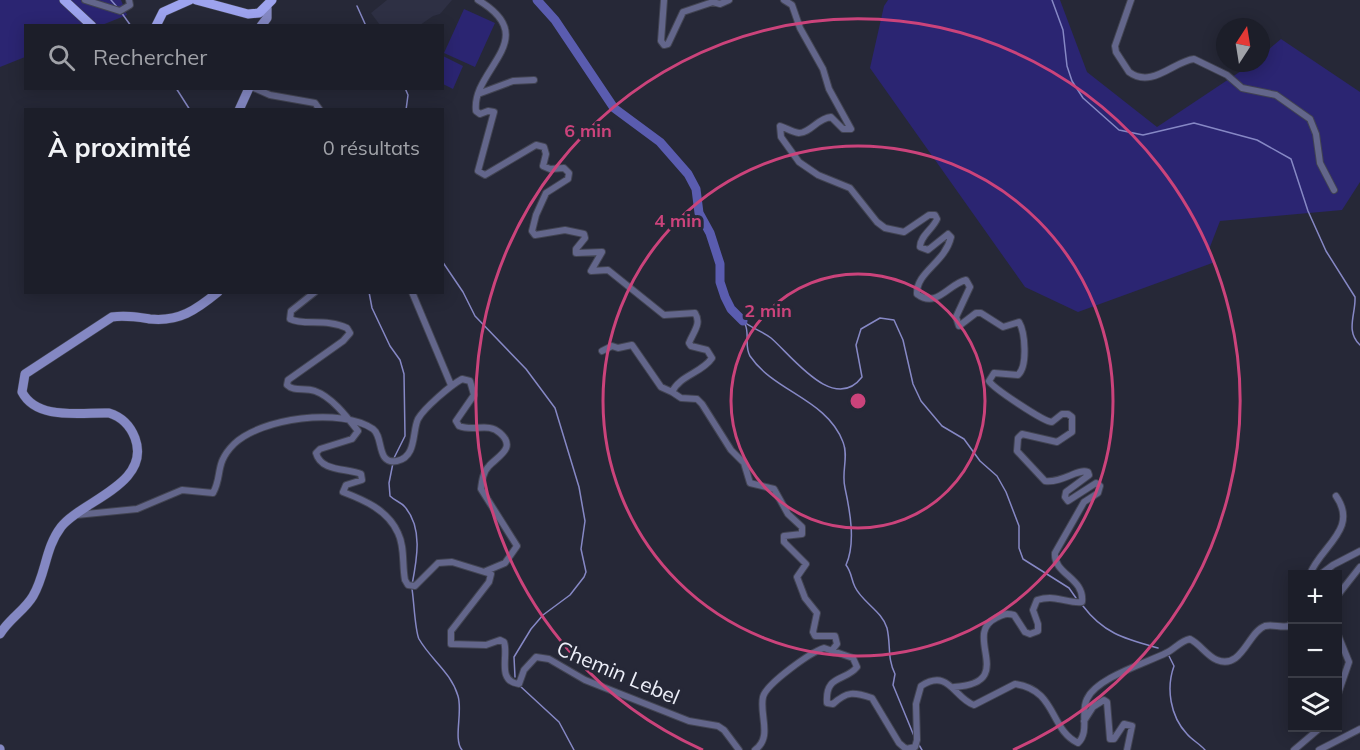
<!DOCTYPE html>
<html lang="fr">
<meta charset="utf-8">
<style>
body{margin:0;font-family:Mulish,sans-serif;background:#292b35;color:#f1f3f6}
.controls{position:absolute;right:18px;bottom:18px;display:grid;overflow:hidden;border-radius:0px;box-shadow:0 3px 15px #0003}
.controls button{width:54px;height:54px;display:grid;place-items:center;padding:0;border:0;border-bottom:2px solid #3a3c46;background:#1c1e29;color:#f1f3f6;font:30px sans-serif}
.compass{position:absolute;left:1216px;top:18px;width:54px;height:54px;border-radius:50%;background:#1c1e29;box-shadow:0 3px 15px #0003;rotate:12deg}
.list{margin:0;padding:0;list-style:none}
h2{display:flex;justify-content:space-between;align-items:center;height:78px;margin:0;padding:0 24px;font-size:26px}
h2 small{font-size:20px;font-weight:400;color:#a0a2a8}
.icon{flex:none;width:33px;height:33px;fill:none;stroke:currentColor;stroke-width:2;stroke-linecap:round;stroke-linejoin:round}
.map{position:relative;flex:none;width:1360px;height:750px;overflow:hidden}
.search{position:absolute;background:#1c1e29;box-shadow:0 3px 15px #0003;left:24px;top:24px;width:420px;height:66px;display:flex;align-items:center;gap:15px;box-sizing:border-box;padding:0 21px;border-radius:0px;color:#a0a2a8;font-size:22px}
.panel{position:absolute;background:#1c1e29;box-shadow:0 3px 15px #0003;left:24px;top:108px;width:420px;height:186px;border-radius:0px}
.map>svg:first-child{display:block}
.built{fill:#2e3044}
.grass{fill:#2b2572}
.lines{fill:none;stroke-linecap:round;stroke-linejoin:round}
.stream{stroke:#8688c5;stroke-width:1.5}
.river{stroke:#5a5caf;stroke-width:9}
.street-casing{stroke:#424452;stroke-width:8}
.secondary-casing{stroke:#424452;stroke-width:10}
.primary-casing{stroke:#424452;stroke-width:10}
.street{stroke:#63668b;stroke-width:6}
.secondary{stroke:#8488c3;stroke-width:9}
.primary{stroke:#9da3ee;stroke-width:9}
.ring{fill:none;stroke:#cb437b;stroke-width:3}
.labels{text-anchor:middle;stroke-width:6;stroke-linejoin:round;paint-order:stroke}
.street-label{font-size:21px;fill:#edeff9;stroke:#262837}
.centre{fill:#cb437b;stroke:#262837;stroke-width:3}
.ring-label{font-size:18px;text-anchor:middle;font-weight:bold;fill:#cb437b;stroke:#262837;stroke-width:6;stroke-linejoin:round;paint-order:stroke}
</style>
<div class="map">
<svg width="1360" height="750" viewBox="0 0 1360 750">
<rect width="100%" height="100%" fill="#262837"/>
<path class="built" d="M387 0H452L440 14 433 16 420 25H380L371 13Z"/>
<path class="grass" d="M0 0H121L127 15 102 25 26 26 25 57 0 67Z
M888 0H1060L1087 72 1157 127 1253 63H1261V56L1281 39 1360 92V182L1342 210 1220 221 1208 252 1215 262 1078 312 1025 287 870 68 884 6Z
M464 9 495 23 475 67 444 53Z
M443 56 463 66 453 89 443 84Z"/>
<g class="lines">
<path class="stream" d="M111 0 118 8
M1052 0 1063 30 1067 66 1072 81 1083 98 1119 130 1143 135 1194 123 1257 140 1291 159 1308 211 1326 251 1355 297C1356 314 1345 331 1360 345
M357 6 366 26
M121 12 131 26
M176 88 190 110
M405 88 408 95 406 110
M442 261 463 292 475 316 526 369 555 408 579 487 585 521 581 549 586 572 584 577 570 595 543 615 531 629 514 657 515 677
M369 292 372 308 390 346 400 360 404 374 405 436 394 458
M743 321C751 328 762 331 771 338 792 356 834 414 862 377L856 345 861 329 880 318 894 320 903 340 913 384 921 401 942 426 964 439 980 461 997 476 1006 492 1019 526V548L1023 559 1069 588 1076 598
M745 324C750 334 744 346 750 356 774 392 827 399 843 442 849 457 841 472 845 488 850 511 856 543 846 565 852 573 851 579 855 587 862 602 882 611 887 628 891 645 887 658 895 674L893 685 914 736
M393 463 389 483 390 496C395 501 401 502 405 507 423 528 417 559 412 585
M412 589C414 601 415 631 419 639 431 660 451 672 458 696 463 712 453 739 462 750
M1083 606C1104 634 1126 639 1158 648
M1169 656 1174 666C1166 688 1170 716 1187 734 1192 740 1200 744 1205 750
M520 686 559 722 574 750
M919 745 922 750"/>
<path class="river" d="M537 0 555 20 614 108 660 142 688 174 696 189 699 213 710 233 720 264V282L725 297 731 309 743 321"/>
<g class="street-casing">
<path id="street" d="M85 0 120 11 130 5 129 0
M478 0C544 39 471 69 476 111L480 114 488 111 494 112 478 171 485 175 536 145 544 147 546 154 543 166 550 169 564 168 569 173 568 179 546 193 536 215 532 231 535 235 565 230 584 234 585 238 576 249V253L602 252 591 271 608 270 664 315 695 313C702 324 693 332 689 343L691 346 707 350 712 358C702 373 680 375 672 392L681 398 697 399 702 404 731 450 744 463 750 483 774 489 788 514 802 527V534L784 536V542L806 564 797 577 805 598 817 613 813 632 815 636H835L837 644 833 649
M664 0 661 41 664 45 668 44 683 12 713 2 720 4 729 0
M784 0 792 5 800 28 823 69 829 89 851 129H843L831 117C818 118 810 133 799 133 792 132 786 128 780 126L781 137 799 162 818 175 850 188 877 222 885 228 904 232 929 215H935L937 219C933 229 920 236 920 247L928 250 948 234 951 237C945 263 916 272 917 294 937 309 948 284 966 280L970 287 956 317 959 326 976 313H981L1003 327 1019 322C1025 332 1028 366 1018 375L994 373 989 381C993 388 1044 422 1052 422L1062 414H1068L1072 417V432L1057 442 1022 434 1018 438 1017 451 1045 481C1063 483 1078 468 1088 472L1089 475 1066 492 1065 497 1068 501 1096 483 1100 486 1098 493 1084 502 1055 553C1053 574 1085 578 1082 602 1068 604 1057 594 1037 600L1033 610 1038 624V631L1030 634 1025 632 1014 615C1007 613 1003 614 996 618 961 635 1019 683 954 687
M1131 0 1115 46 1116 52 1129 72C1152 89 1174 61 1194 59L1227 75 1242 88 1276 95 1310 119 1316 134 1320 163 1334 190
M254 88 270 95 315 103 320 110
M478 94 513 81 534 80
M315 292 291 311 290 319C303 326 327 318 347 328L350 333 343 341 288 380 287 385C294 392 305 387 315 391 332 397 347 417 358 431L352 439 320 449 316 453C321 472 347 468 361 474L362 480 346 485 343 492C364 500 388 510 398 533 405 547 402 565 405 580L408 585 415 586 438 563 452 562 491 574 489 582 451 631V644L486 645 500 640 504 642C509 655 496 681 519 684L524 670 536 657 549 659 585 680 689 721 718 726 724 730 739 750
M412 292 451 385
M602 351 612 346 618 348 632 345 661 387 672 392
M76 515 137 509 182 490 213 493C223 475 214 464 234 444 261 418 341 407 373 429 384 437 376 465 397 461 417 457 412 431 418 419 424 408 451 385 462 379L470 381 474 395 456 421 459 426C474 432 488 422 500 433 517 448 498 456 489 466 483 472 482 481 481 489L517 546 505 563 486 571
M1310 574C1321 546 1359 529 1336 496
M1321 574 1333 565 1360 551
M1338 595 1360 567
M1338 635 1349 662 1338 694
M1084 721 1093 707 1104 700 1107 702 1110 739H1114L1124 724 1132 726 1127 750
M755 750C773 737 759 715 763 697 766 684 811 652 824 648L853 658 857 667C845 682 825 674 827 703L833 704C847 691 854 692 872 698L899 743 906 749 915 747 917 740 916 704 921 686C949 668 954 698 974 705L1015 684C1057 690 1049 729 1078 743 1090 732 1080 712 1087 699 1096 678 1146 663 1166 653 1175 649 1180 641 1190 639 1200 644 1207 656 1217 660 1242 670 1248 632 1265 626 1273 624 1281 628 1289 626L1292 622
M1294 750 1320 728
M1319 750 1360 729"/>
</g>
<g class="secondary-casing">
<path id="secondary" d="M261 26 267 18V8
M239 110 249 88
M0 634C9 619 25 610 33 596 46 574 45 548 61 527 81 501 152 484 135 438 130 425 122 417 109 413 82 412 37 421 22 392L25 374 112 317C125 315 137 317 150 319 179 322 196 310 218 292
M0 749V750"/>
</g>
<g class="primary-casing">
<path id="primary" d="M64 0 92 26
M196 0 248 14 259 13 272 0
M156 26 163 12 190 0"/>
</g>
<use href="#street" class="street"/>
<use href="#secondary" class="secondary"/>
<use href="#primary" class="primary"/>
</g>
<g class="ring">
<circle cx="858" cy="401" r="127"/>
<circle cx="858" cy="401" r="255"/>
<path d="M703 750A382 382 0 1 1 1013 750"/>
</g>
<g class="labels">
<g class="street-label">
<text transform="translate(618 673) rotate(23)" y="7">Chemin Lebel</text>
</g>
</g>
<circle cx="858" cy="401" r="9" class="centre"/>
<g class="ring-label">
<text x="588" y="137">6 min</text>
<text x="678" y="227">4 min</text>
<text x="768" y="317">2 min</text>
</g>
</svg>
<div class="controls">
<button>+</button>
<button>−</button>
<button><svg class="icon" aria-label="layers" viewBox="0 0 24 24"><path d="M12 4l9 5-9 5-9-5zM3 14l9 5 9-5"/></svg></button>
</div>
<svg class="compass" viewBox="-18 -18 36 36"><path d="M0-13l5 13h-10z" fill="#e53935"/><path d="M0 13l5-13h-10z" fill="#a0a2a8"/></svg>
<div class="search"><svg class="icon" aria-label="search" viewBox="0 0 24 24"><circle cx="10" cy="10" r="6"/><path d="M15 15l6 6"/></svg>Rechercher</div>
<section class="panel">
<h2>À proximité<small>0 résultats</small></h2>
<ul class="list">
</ul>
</section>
</div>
